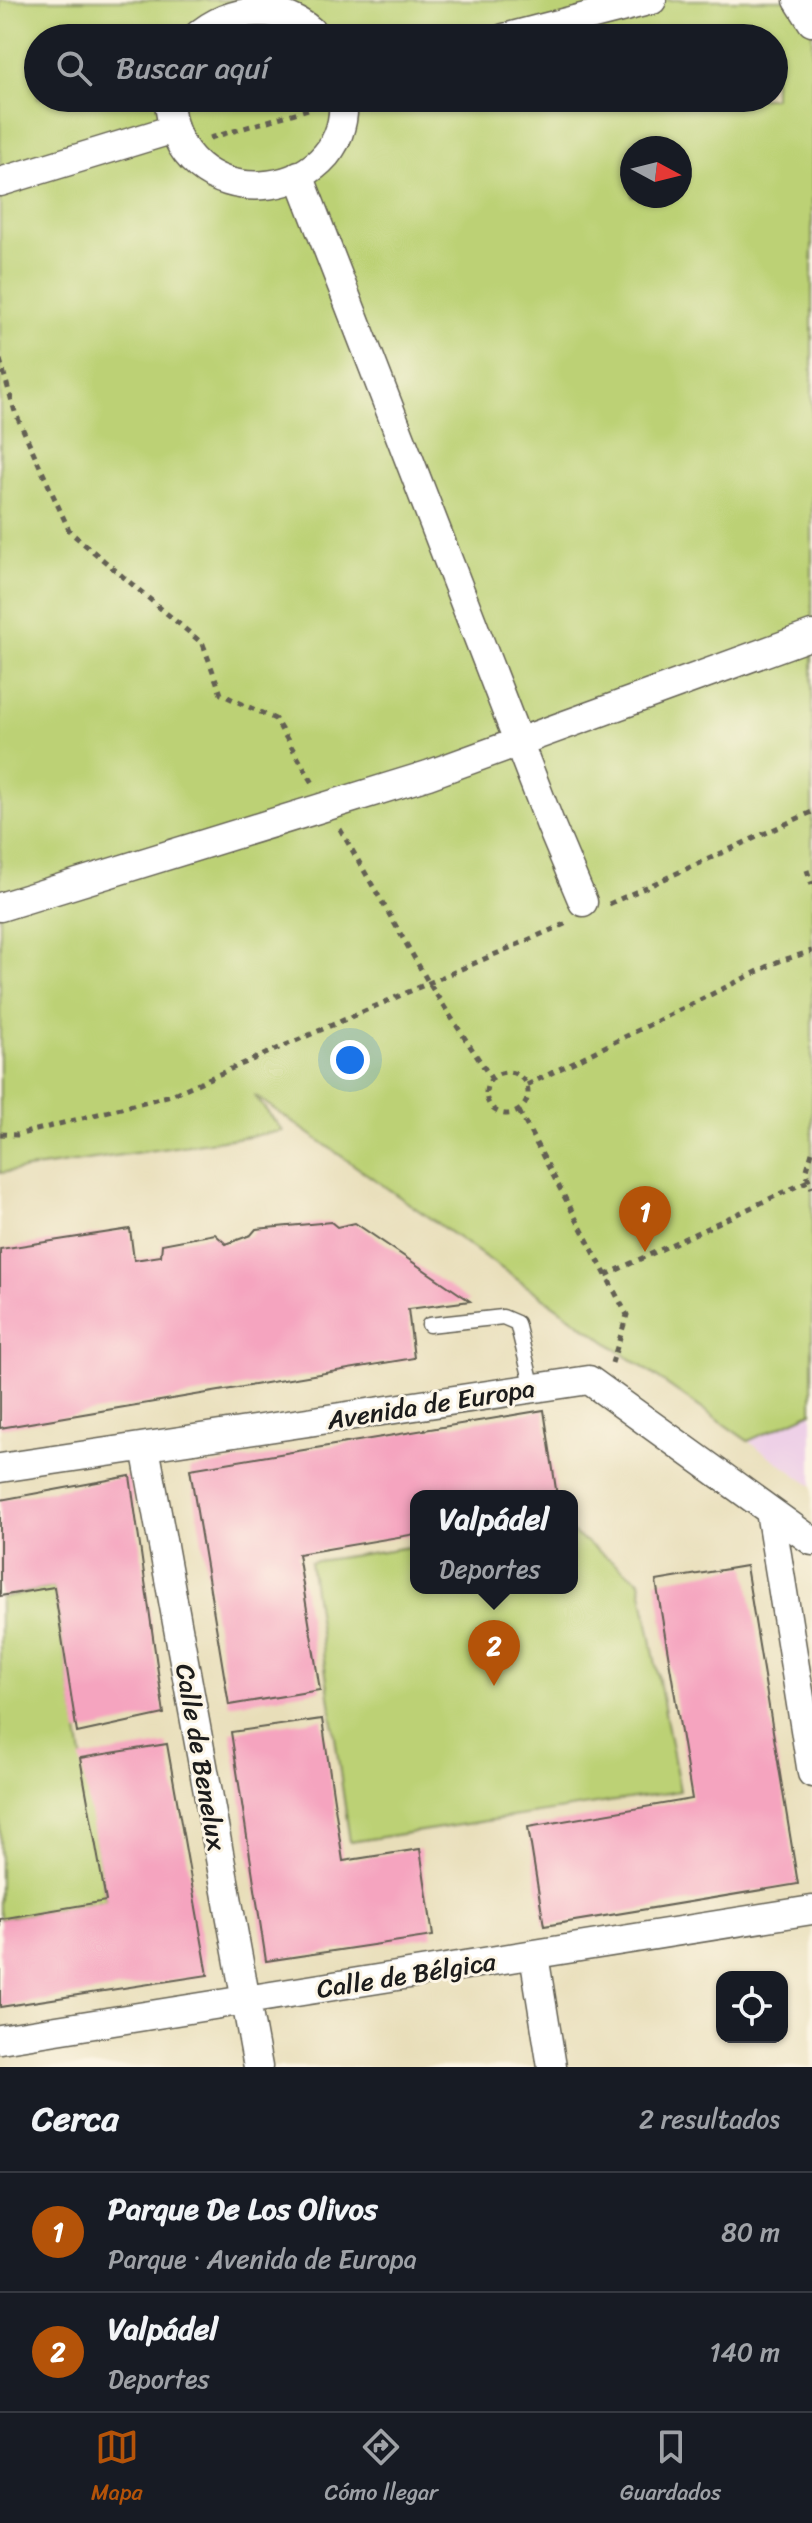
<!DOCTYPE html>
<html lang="es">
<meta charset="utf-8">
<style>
body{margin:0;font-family:Sriracha,sans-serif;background:#20242c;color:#f1f3f6}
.controls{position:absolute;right:24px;bottom:24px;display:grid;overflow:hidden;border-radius:16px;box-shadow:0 2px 6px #0004}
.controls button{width:72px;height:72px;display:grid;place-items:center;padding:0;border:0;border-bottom:2px solid #363941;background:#171b24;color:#f1f3f6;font:40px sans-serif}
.compass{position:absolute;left:620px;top:136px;width:72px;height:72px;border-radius:50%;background:#171b24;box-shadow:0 2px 6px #0004;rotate:97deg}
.you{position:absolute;left:350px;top:1060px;width:28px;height:28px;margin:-20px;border:6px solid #fff;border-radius:50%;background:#1a73e8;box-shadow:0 0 0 12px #1a73e833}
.badge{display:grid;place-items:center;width:52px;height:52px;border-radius:50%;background:#b45309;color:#fff;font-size:26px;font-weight:700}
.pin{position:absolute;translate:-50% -66px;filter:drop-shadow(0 2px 4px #0008)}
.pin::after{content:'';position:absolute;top:42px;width:28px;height:24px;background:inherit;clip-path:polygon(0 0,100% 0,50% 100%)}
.popup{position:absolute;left:410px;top:1490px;width:168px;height:104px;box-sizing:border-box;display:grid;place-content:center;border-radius:16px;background:#171b24;filter:drop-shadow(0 2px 6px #0005);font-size:26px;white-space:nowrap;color:#9ea1a6}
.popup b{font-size:30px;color:#f1f3f6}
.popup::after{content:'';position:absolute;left:50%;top:100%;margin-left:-16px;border:16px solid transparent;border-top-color:#171b24}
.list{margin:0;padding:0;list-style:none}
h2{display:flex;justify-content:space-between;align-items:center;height:104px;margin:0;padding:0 32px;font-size:34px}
h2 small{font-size:26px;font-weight:400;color:#9ea1a6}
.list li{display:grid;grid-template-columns:52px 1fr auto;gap:24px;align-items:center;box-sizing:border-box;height:120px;padding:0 32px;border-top:2px solid #363941}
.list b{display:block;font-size:30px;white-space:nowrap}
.list p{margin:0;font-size:26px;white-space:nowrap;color:#9ea1a6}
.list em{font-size:26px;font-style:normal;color:#9ea1a6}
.icon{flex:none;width:44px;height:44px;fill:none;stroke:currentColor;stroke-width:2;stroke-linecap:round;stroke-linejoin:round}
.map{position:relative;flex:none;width:812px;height:2067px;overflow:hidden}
.search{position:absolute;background:#171b24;box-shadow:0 2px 6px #0004;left:24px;right:24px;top:24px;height:88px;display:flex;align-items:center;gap:20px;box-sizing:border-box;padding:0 28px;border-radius:44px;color:#9ea1a6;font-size:30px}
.sheet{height:344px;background:#171b24}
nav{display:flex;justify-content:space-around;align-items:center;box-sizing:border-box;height:112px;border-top:2px solid #363941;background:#171b24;font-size:22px;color:#9ea1a6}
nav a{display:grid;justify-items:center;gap:4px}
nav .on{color:#b45309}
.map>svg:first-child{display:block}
.built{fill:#eed0e7}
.green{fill:#bcd174;stroke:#6c7648;stroke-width:2;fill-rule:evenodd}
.building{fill:#f5a4bf}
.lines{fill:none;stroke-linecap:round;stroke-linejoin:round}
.lane-casing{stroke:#636053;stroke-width:17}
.street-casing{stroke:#636053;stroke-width:31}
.path{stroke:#636053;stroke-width:5;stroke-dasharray:6 6;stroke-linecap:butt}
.lane{stroke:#fff;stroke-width:14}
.street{stroke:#fff;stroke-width:28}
.labels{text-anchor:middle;stroke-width:6;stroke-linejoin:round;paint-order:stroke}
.street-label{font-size:26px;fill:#1c1c1c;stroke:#fcf5e5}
</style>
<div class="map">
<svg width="812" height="2067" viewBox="0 0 812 2067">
<rect width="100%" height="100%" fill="#fcf5e5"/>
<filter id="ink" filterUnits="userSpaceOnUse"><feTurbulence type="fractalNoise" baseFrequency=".0125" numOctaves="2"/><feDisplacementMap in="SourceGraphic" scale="16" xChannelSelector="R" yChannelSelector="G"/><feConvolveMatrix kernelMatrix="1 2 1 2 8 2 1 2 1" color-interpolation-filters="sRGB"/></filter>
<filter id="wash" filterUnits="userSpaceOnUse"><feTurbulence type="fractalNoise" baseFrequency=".006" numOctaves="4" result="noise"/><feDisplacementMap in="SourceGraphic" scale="32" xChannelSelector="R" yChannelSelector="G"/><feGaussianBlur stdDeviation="1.8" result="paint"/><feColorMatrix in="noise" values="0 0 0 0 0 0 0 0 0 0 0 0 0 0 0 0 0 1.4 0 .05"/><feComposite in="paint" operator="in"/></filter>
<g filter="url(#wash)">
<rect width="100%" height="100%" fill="#e8deb9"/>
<path class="built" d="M812 1412V1486L748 1441Z"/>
<path class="green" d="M0 0H812V1412L748 1441 254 1095 283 1131 0 1173ZM38 38H774V98H38ZM632 148H680V196H632Z
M572 1532 640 1581 680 1791 350 1842 310 1562 416 1546V1588H572Z
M54 1587 106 1901 0 1919V1598Z"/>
<g id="blocks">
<path class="building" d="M331 1222 337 1227 355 1223 470 1301 408 1309 414 1358 0 1428V1249L130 1229 134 1260 161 1256 162 1244 215 1234 226 1244 251 1235 256 1229Z
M544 1410 557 1496H416V1534L298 1554 320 1690 229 1705 190 1469Z
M130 1476 164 1714 77 1733 54 1587 0 1596V1500Z
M746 1566 798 1884 544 1926 528 1827 692 1799 656 1581Z
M322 1719 343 1861 420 1849 433 1936 266 1961 231 1732Z
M167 1744 208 1975 0 2007V1919L106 1901 80 1758Z"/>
</g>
</g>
<g filter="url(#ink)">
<use href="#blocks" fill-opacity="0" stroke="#636053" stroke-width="2"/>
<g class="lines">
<g class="lane-casing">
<path id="lane" d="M429 1325 503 1317 517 1323 533 1388"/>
</g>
<g class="street-casing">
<path id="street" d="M798 0 812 22
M195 38C229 6 286 1 318 38
M504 38 652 0
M169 98C173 223 352 206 343 98
M299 175 551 826 583 902
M0 182 174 129
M0 907 428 775 812 635
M145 1447 258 2067
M0 1468 589 1380 812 1541
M770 1511 812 1773
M534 1955 552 2067
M0 2039 812 1910"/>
</g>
<path class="path" d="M210 138 312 108
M0 360 15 412 70 532 203 644 221 694 275 719 313 783
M340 829 430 985 491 1078
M807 870 812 885
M609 904 812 812
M486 1093a21 21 0 1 1 42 0a21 21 0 1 1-42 0Z
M527 1085 777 962 812 951
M519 1111 627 1315 612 1363
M0 1134 17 1135 171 1095 567 923
M812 1152 806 1173 812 1188
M606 1275 808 1181"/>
<use href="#lane" class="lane"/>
<use href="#street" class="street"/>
</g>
</g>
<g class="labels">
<g class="street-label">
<text transform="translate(431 1404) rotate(-9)" y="9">Avenida de Europa</text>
<text transform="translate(201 1757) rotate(80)" y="9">Calle de Benelux</text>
<text transform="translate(406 1975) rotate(-9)" y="9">Calle de Bélgica</text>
</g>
</g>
</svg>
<div class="controls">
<button><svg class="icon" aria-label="locate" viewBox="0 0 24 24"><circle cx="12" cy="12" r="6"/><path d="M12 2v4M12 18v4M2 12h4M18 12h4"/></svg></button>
</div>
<svg class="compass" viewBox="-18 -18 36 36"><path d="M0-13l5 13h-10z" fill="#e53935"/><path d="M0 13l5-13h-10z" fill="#9ea1a6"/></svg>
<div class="you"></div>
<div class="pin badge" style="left:645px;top:1252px">1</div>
<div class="pin badge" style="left:494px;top:1686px">2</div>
<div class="popup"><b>Valpádel</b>Deportes</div>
<div class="search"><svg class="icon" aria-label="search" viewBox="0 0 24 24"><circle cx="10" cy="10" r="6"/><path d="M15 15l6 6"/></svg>Buscar aquí</div>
</div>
<section class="sheet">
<h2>Cerca<small>2 resultados</small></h2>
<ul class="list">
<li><span class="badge">1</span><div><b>Parque De Los Olivos</b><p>Parque · Avenida de Europa</p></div><em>80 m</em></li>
<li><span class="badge">2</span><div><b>Valpádel</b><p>Deportes</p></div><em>140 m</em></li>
</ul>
</section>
<nav>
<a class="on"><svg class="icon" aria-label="map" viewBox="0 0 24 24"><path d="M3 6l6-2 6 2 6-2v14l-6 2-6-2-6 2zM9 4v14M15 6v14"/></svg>Mapa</a>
<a><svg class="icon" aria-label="directions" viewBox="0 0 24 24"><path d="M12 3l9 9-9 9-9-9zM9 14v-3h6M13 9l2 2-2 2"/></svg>Cómo llegar</a>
<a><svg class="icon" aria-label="saved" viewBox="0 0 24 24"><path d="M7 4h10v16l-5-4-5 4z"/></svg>Guardados</a>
</nav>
